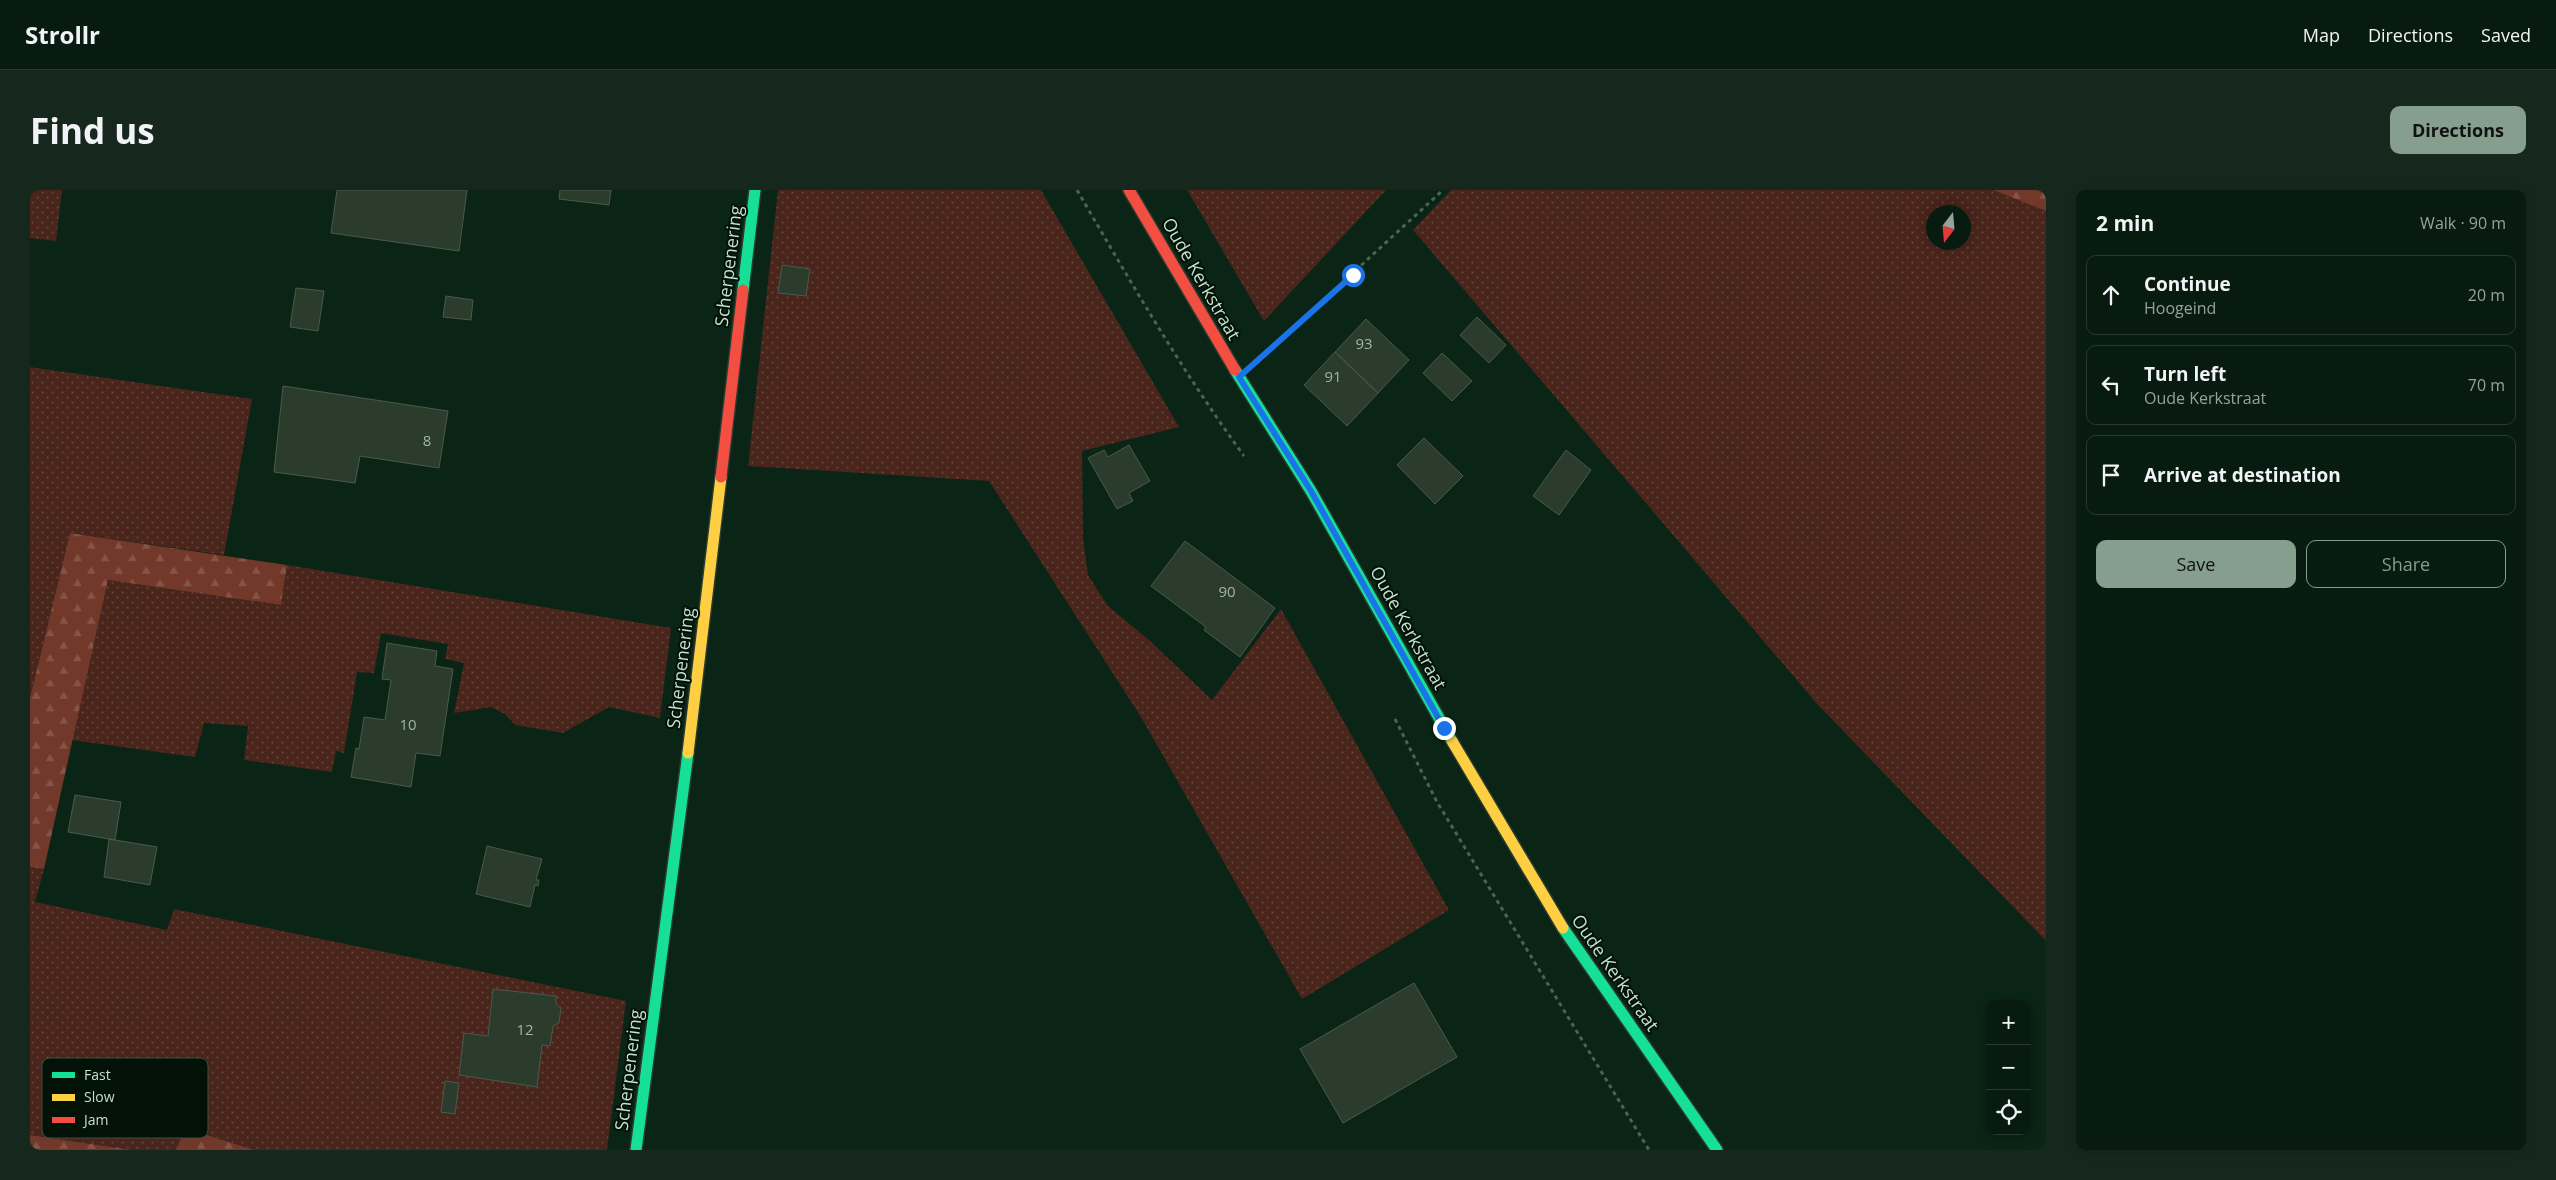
<!DOCTYPE html>
<meta charset="utf-8">
<style>
body{margin:0;font-family:"Open Sans",sans-serif;background:#16281e;color:#f1f3f6}
.controls{position:absolute;right:15px;bottom:15px;display:grid;overflow:hidden;border-radius:10px;box-shadow:0 2px 12px #0003}
.controls button{width:45px;height:45px;display:grid;place-items:center;padding:0;border:0;border-bottom:1px solid #293930;background:#081b10;color:#f1f3f6;font:25px sans-serif}
.compass{position:absolute;left:1896px;top:15px;width:45px;height:45px;border-radius:50%;background:#081b10;box-shadow:0 2px 12px #0003;rotate:196deg}
.stop{position:absolute;width:15px;height:15px;margin:-11px;border:4px solid #1a73e8;border-radius:50%;background:#fff}
.stop.end{background:#1a73e8;border-color:#fff;box-shadow:0 1px 5px #0008}
.list{margin:0;padding:0;list-style:none}
h2{display:flex;justify-content:space-between;align-items:center;height:65px;margin:0;padding:0 20px;font-size:21px}
h2 small{font-size:16px;font-weight:400;color:#98a19f}
.list li{display:grid;grid-template-columns:32px 1fr auto;gap:15px;align-items:center;box-sizing:border-box;height:80px;margin:0 10px 10px;padding:0 10px;border:1px solid #293930;border-radius:10px}
.list b{display:block;font-size:19px;white-space:nowrap}
.list p{margin:0;font-size:16px;white-space:nowrap;color:#98a19f}
.list em{font-size:16px;font-style:normal;color:#98a19f}
.actions{display:flex;gap:10px;padding:15px 20px}
.actions a{flex:1;padding:11px 0;border:1px solid #859e8d;border-radius:10px;text-align:center;font-size:18px;color:#859e8d}
.actions .main{background:#859e8d;color:#111}
.icon{flex:none;width:28px;height:28px;fill:none;stroke:currentColor;stroke-width:2;stroke-linecap:round;stroke-linejoin:round}
.map{position:relative;flex:none;width:2016px;height:960px;overflow:hidden;border-radius:10px}
header{display:flex;align-items:center;gap:30px;box-sizing:border-box;height:70px;padding:0 25px;background:#081b10;border-bottom:1px solid #293930}
header strong{font-size:24px}
nav{display:flex;gap:28px;margin-inline-start:auto;font-size:18px}
.intro{display:flex;align-items:center;justify-content:space-between;box-sizing:border-box;height:120px;padding:0 30px}
h1{margin:0;font-size:35px}
.button{padding:12px 22px;border-radius:10px;background:#859e8d;color:#111;font-size:18px;font-weight:700}
main{display:flex;gap:30px;padding:0 30px}
aside{flex:1;background:#081b10;border-radius:10px;box-shadow:0 2px 12px #0003}
.map>svg:first-child{display:block}
.grass{fill:url(#grass-dots);fill-rule:evenodd}
.forest{fill:url(#forest-firs)}
.building{fill:#2b3c2d;stroke:#4a5a4b}
.lines{fill:none;stroke-linecap:round;stroke-linejoin:round}
.fast-casing{stroke:#2a3b30;stroke-width:14}
.slow-casing{stroke:#2a3b30;stroke-width:14}
.jam-casing{stroke:#2a3b30;stroke-width:14}
.path{stroke:#506056;stroke-width:3;stroke-dasharray:4 4;stroke-linecap:butt}
.fast{stroke:#16e098;stroke-width:11}
.slow{stroke:#ffcf43;stroke-width:11}
.jam{stroke:#f24e42;stroke-width:11}
.route{stroke:#1a73e8;stroke-width:6}
.labels{text-anchor:middle;stroke-width:4;stroke-linejoin:round;paint-order:stroke}
.number-label{font-size:15px;fill:#a0b6a5}
.street-label{font-size:18px;fill:#c7dfcd;stroke:#021207}
.key{fill:#021207;stroke:#3d5042;stroke-width:1}
.key-label{font-size:14px;fill:#c7dfcd}
</style>
<header>
<strong>Strollr</strong>
<nav><a>Map</a><a>Directions</a><a>Saved</a></nav>
</header>
<div class="intro"><h1>Find us</h1><a class="button">Directions</a></div>
<main>
<div class="map">
<svg width="2016" height="960" viewBox="0 0 2016 960">
<defs>
<pattern id="grass-dots" width="8" height="8" patternUnits="userSpaceOnUse" patternTransform="scale(1.25)"><rect width="8" height="8" fill="#49251b"/><path d="M2 2h.1M6 6h.1" fill="none" stroke="#62443b" stroke-width="1.8" stroke-linecap="round"/></pattern>
<pattern id="forest-firs" width="22" height="20" patternUnits="userSpaceOnUse" patternTransform="scale(1.25)"><rect width="22" height="20" fill="#723829"/><path d="M5 1l3.5 6h-7zM16 11l3.5 6h-7z" fill="#855447"/></pattern>
</defs>
<rect width="100%" height="100%" fill="#0a2415"/>
<path class="grass" d="M0 0H32L26 51 0 48Z
M748 0H1011L1149 237 1052 261 1053 348 1058 385 1078 416 1119 450 1182 510 1251 419 1419 720 1272 809 1111 527 959 291 718 276Z
M1157 0H1356L1234 131Z
M1421 0H1963L2016 21V751L1788 515 1383 40ZM1904 22H1934V52H1904Z
M0 177 222 209 194 365 40 343 0 508Z
M257 375 641 438 630 528 579 517 533 543 485 535 475 524 461 517 424 523 434 473 415 469 418 454 351 443 344 483 327 482 314 563 306 561 302 582 214 570 218 536 174 533 165 567 42 550 78 390 251 415Z
M0 677 14 679 5 712 137 740 144 719 596 811 577 960H224L155 938 146 960H102L0 945Z"/>
<path class="forest" d="M1963 0H2016V21Z
M40 343 257 375 251 415 78 390 14 679 0 677V508Z
M155 938 224 960H146Z
M0 945 102 960H0Z"/>
<path class="building" d="M307 0H437L429 61 301 43Z
M530 0H581L579 15 529 9Z
M752 75 780 79 776 106 748 103Z
M266 98 294 101 288 141 260 137Z
M416 106 443 110 441 130 413 127Z
M1447 127 1476 155 1459 173 1430 145Z
M1336 129 1379 170 1348 203 1305 162Z
M1305 162 1348 203 1317 236 1274 195Z
M1412 163 1442 191 1422 211 1393 183Z
M253 196 418 221 409 278 330 266 325 293 244 282Z
M1394 248 1433 286 1405 314 1367 275Z
M1099 255 1120 291 1099 303 1103 311 1087 319 1058 268 1074 260 1078 267Z
M1536 260 1561 280 1529 325 1503 306Z
M1155 351 1245 418 1210 467 1174 440 1176 437 1121 396Z
M357 453 407 461 405 476 423 479 410 566 386 563 381 597 321 587 326 558 329 559 334 527 355 530 361 490 352 489Z
M45 605 91 612 85 650 38 642Z
M79 649 127 657 120 695 74 687Z
M457 656 512 669 506 690H509L508 696 505 695 500 717 446 704Z
M1384 793 1427 867 1313 933 1270 859Z
M463 799 526 806V814L531 818 529 833 523 836 520 856 512 855 507 897 429 885 434 843 458 846Z
M415 891 429 893 425 924 411 922Z"/>
<g class="lines">
<g class="fast-casing">
<path id="fast" d="M713 100 725 0
M1205 180 1281 301 1422 551
M1533 738 1687 960
M606 960 658 563"/>
</g>
<g class="slow-casing">
<path id="slow" d="M1422 551 1533 738
M658 563 691 287"/>
</g>
<g class="jam-casing">
<path id="jam" d="M1099 0 1205 180
M691 287 713 100"/>
</g>
<path class="path" d="M1047 0C1100 91 1152 181 1214 266
M1237 162 1413 0
M1365 529 1407 612 1619 960"/>
<use href="#fast" class="fast"/>
<use href="#slow" class="slow"/>
<use href="#jam" class="jam"/>
</g>
<g class="lines">
<path class="route" d="M1323 85 1209 187 1281 301 1414 538"/>
</g>
<g class="labels">
<g class="number-label">
<text x="1334" y="159">93</text>
<text x="1303" y="192">91</text>
<text x="397" y="256">8</text>
<text x="1197" y="407">90</text>
<text x="378" y="540">10</text>
<text x="495" y="845">12</text>
</g>
<g class="street-label">
<text transform="translate(699 76) rotate(-83)" y="6">Scherpenering</text>
<text transform="translate(1171 89) rotate(60)" y="6">Oude Kerkstraat</text>
<text transform="translate(1378 438) rotate(61)" y="6">Oude Kerkstraat</text>
<text transform="translate(651 478) rotate(-83)" y="6">Scherpenering</text>
<text transform="translate(1585 783) rotate(55)" y="6">Oude Kerkstraat</text>
<text transform="translate(599 880) rotate(-83)" y="6">Scherpenering</text>
</g>
</g>
<rect x="12" y="868" width="166" height="80" rx="8" class="key"/>
<rect x="22" y="882" width="23" height="6" fill="#16e098"/>
<rect x="22" y="904" width="23" height="7" fill="#ffcf43"/>
<rect x="22" y="927" width="23" height="6" fill="#f24e42"/>
<g class="key-label">
<text x="54" y="890">Fast</text>
<text x="54" y="912">Slow</text>
<text x="54" y="935">Jam</text>
</g>
</svg>
<div class="controls">
<button>+</button>
<button>−</button>
<button><svg class="icon" aria-label="locate" viewBox="0 0 24 24"><circle cx="12" cy="12" r="6"/><path d="M12 2v4M12 18v4M2 12h4M18 12h4"/></svg></button>
</div>
<svg class="compass" viewBox="-18 -18 36 36"><path d="M0-13l5 13h-10z" fill="#e53935"/><path d="M0 13l5-13h-10z" fill="#98a19f"/></svg>
<div class="stop" style="left:1323px;top:85px"></div>
<div class="stop end" style="left:1414px;top:538px"></div>
</div>
<aside>
<h2>2 min<small>Walk · 90 m</small></h2>
<ul class="list">
<li><svg class="icon" aria-label="ahead" viewBox="0 0 24 24"><path d="M12 20V5M6 11l6-6 6 6"/></svg><div><b>Continue</b><p>Hoogeind</p></div><em>20 m</em></li>
<li><svg class="icon" aria-label="left" viewBox="0 0 24 24"><path d="M17 20v-9H6M10 6l-5 5 5 5"/></svg><div><b>Turn left</b><p>Oude Kerkstraat</p></div><em>70 m</em></li>
<li><svg class="icon" aria-label="arrive" viewBox="0 0 24 24"><path d="M6 21V4h12l-3 4 3 4H6"/></svg><div><b>Arrive at destination</b></div></li>
</ul>
<div class="actions"><a class="main">Save</a><a>Share</a></div>
</aside>
</main>
